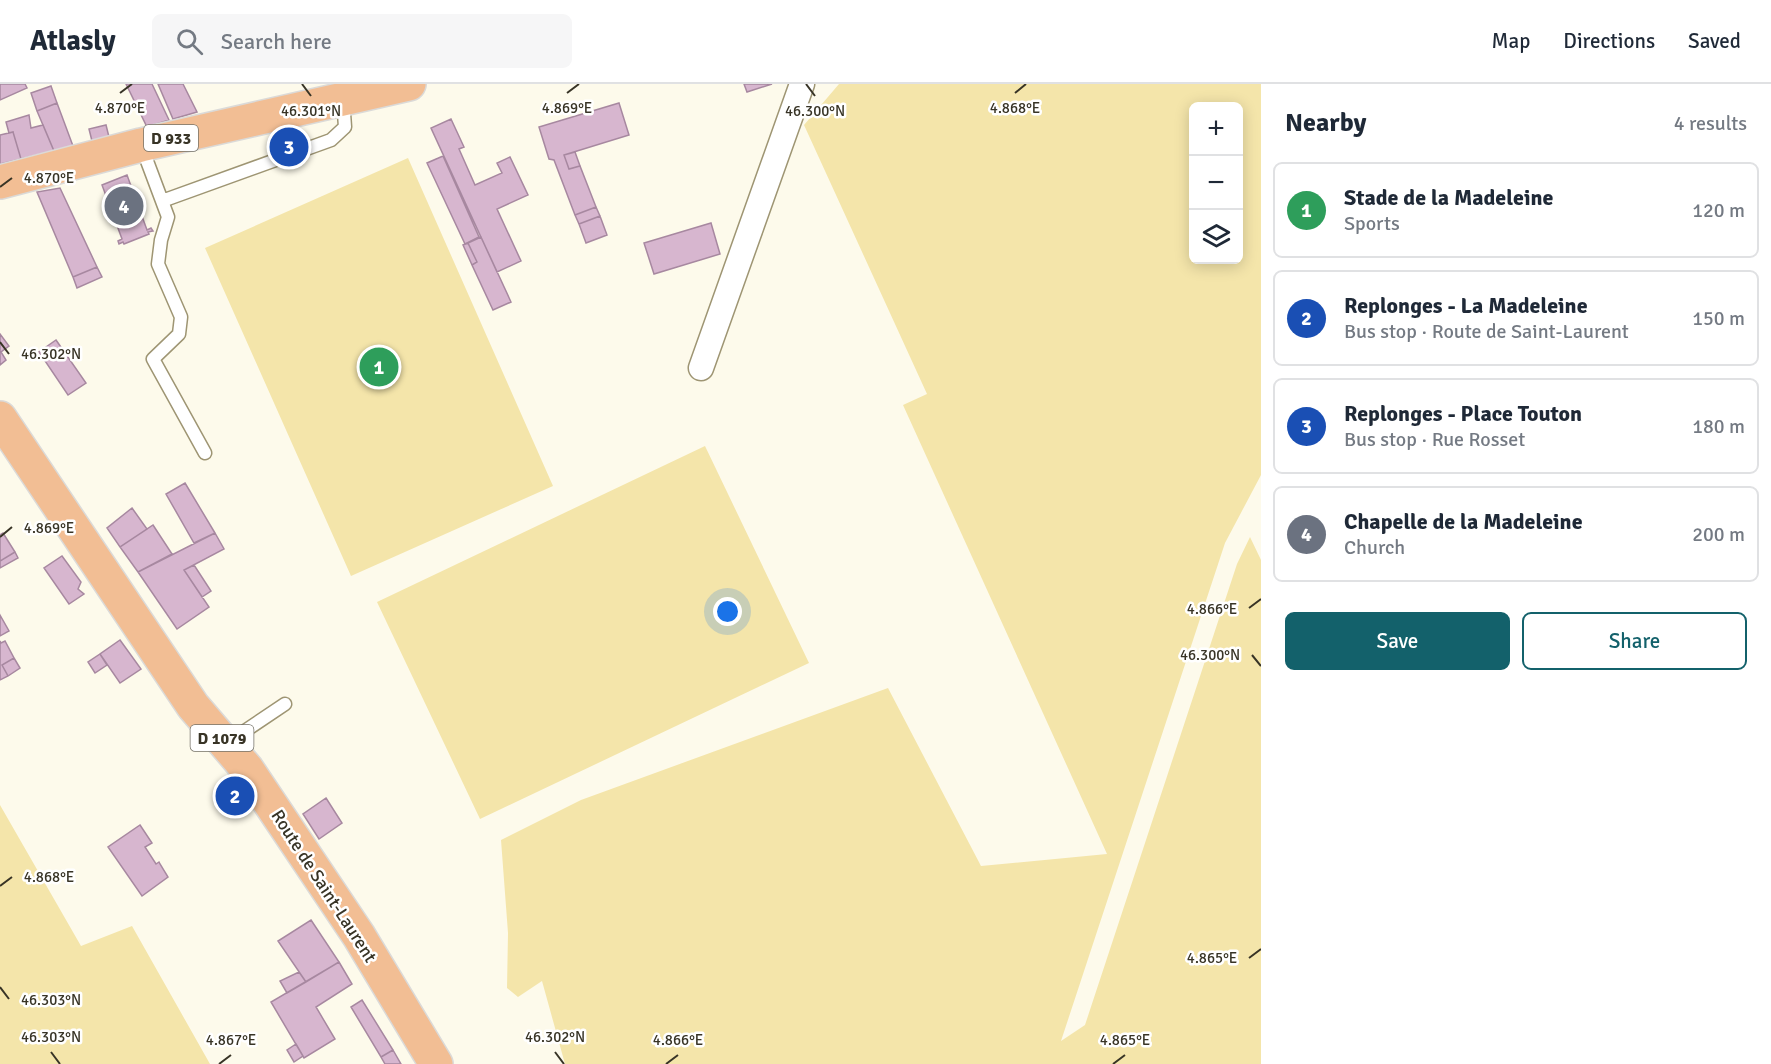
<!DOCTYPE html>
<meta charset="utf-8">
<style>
body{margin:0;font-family:Signika,sans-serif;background:#f6f6f7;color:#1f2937}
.controls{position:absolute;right:18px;top:18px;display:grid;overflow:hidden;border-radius:9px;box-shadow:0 3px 15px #0003}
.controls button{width:54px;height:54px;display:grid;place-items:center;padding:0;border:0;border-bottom:2px solid #e0e1e3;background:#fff;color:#1f2937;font:30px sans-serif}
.you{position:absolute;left:728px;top:528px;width:21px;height:21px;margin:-15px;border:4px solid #fff;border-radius:50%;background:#1a73e8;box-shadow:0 0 0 9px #1a73e833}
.badge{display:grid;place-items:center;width:39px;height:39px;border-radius:50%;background:#13616b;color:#fff;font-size:20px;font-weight:700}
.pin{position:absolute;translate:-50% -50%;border:3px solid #fff;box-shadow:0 2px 6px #0006}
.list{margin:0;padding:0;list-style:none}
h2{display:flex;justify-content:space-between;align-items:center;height:78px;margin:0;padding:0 24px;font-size:26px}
h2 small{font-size:20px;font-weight:400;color:#747a83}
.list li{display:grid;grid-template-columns:39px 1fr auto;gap:18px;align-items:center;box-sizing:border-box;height:96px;margin:0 12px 12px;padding:0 12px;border:2px solid #e0e1e3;border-radius:9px}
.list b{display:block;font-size:22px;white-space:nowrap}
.list p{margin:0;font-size:20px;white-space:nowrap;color:#747a83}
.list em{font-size:20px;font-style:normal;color:#747a83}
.actions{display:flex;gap:12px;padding:18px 24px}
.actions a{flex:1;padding:14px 0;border:2px solid #13616b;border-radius:9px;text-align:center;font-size:21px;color:#13616b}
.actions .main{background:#13616b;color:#fff}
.icon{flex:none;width:33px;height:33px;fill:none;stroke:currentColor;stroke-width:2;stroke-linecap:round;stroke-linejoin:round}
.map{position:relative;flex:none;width:1261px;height:980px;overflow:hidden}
header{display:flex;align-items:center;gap:36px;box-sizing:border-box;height:84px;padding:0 30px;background:#fff;border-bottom:2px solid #e0e1e3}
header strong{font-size:28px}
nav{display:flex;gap:33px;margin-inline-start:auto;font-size:21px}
.search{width:420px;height:54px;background:#f6f6f7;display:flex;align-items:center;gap:15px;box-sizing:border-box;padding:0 21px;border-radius:9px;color:#747a83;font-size:22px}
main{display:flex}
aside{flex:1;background:#fff}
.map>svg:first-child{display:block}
.green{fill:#f4e5aa;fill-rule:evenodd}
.building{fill:#d7b6cf;stroke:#a788a0;stroke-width:1.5}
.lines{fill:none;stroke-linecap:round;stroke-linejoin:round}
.lane-casing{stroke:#9e9573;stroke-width:15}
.street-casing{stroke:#9e9573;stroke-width:27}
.primary-casing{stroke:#dbdad8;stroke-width:36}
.lane{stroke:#fff;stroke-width:12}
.street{stroke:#fff;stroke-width:24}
.primary{stroke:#f2be94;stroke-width:33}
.ticks{fill:none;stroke:#383426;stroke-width:2}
.labels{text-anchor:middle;stroke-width:5;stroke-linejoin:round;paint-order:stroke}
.shield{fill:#fff;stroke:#747167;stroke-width:1.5}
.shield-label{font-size:16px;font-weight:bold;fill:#383426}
.street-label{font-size:18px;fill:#383426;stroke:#fff}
.ticks-label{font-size:15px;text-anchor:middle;fill:#383426;stroke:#fff;stroke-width:5;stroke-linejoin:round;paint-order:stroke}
</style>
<header>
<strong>Atlasly</strong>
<div class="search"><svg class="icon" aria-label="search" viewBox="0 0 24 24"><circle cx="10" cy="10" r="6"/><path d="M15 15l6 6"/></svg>Search here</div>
<nav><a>Map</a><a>Directions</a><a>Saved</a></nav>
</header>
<main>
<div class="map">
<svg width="1261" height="980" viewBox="0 0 1261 980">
<rect width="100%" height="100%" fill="#fdfaeb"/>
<path class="green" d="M839 0H1261V391L1225 459 1061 957 1085 941 1237 480 1250 453 1261 476V980H565L542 897 518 913 507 904 508 849 501 756 581 716 888 604 981 782 1107 770 903 321 927 310 804 41ZM1194 22H1238V176H1194Z
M408 74 553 402 351 492 205 164Z
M705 362 809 579 480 735 377 518Z
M0 721 81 862 132 842 210 980H0Z"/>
<path class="building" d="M0 0H25L27 4 0 16Z
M126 0H152L169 36 147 43Z
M158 0H183L197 28 173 35Z
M744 0H772L747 8Z
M51 2 57 19 37 27 31 9Z
M57 19 73 62 54 67 37 27Z
M619 19 629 51 564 71 569 85 580 82 596 123 575 131 554 76 549 75 539 43Z
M29 31 31 44 43 41 54 67 21 75 13 48 9 49 6 38Z
M451 35 464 63 459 65 475 101 502 89 497 79 510 73 528 111 497 125 521 177 497 188 431 44Z
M106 41 109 53 92 57 89 45Z
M13 48 21 75 0 80V51Z
M575 68 580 82 569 85 564 71Z
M443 72 479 153 465 160 427 79Z
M127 91 147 146 151 144 153 147 148 148 149 150 124 160 123 158 119 160 118 157 122 155 102 101Z
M60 104 97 183 73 193 37 108Z
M596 123 600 132 579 140 575 131Z
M600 132 607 151 586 159 579 140Z
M711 139 720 170 654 190 644 159Z
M481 153 511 218 493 226 472 181 477 178 468 159Z
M468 159 477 178 472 181 463 161Z
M97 183 102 193 77 204 73 193Z
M0 250 9 262 1 268 6 276 0 281Z
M56 256 86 299 68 311 39 268Z
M185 399 215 449 194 459 166 410Z
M132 424 147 445 120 463 107 444Z
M153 441 172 470 138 488 120 463Z
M3 449 15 468 0 477V451Z
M215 449 224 465 184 486 209 523 177 545 138 488Z
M15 468 18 474 0 484V477Z
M62 472 81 498 78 505 84 510 69 520 44 484Z
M194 481 211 507 202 513 184 486Z
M0 531 9 547 0 552Z
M120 556 141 585 120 599 100 570Z
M0 557 1 559 5 557 14 574 2 581 8 592 0 596Z
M100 570 107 581 95 589 88 578Z
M14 574 20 584 8 592 2 581Z
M326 714 342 739 319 755 303 730Z
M140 741 152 759 145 763 156 780 159 778 160 780 168 793 142 812 108 763Z
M311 836 339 878 306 898 278 857Z
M339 878 352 900 316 923 335 955 304 974 271 918Z
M299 888 306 898 287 909 280 897Z
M362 916 393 966 381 973 351 923Z
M296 960 303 972 294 978 287 966Z
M393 966 401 980H385L381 973Z"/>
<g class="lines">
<g class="lane-casing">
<path id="lane" d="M141 61 168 133 161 156 158 180 181 233 179 250 153 275 205 369
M162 117 331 56 345 43 343 15
M227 659 285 620"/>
</g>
<g class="street-casing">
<path id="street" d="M701 284 802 0"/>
</g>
<g class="primary-casing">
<path id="primary" d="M0 98 141 61 409 0
M0 334 193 622 247 685 359 852 436 980"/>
</g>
<use href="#lane" class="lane"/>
<use href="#street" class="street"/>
<use href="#primary" class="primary"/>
</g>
<path class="ticks" d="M302 0 311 12M806 0 815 12M120 9 132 0M567 9 579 0M1015 9 1026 0M0 103 12 94M0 258 9 270M0 453 12 443M1249 524 1261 515M1252 571 1261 582M0 802 12 793M1249 874 1261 865M0 903 9 915M51 968 60 980M555 968 564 980M219 980 231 971M666 980 678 971M1113 980 1125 971"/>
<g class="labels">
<g class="shield">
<rect x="144" y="41" width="54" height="26" rx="4.5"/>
<rect x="190.5" y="641" width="63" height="26" rx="4.5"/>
</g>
<g class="shield-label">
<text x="171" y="60">D 933</text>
<text x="222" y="660">D 1079</text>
</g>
<g class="street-label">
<text transform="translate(324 802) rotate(57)" y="6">Route de Saint-Laurent</text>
</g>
</g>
<g class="ticks-label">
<text x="120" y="29">4.870°E</text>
<text x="567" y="29">4.869°E</text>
<text x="1015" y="29">4.868°E</text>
<text x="311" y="32">46.301°N</text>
<text x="815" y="32">46.300°N</text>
<text x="49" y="99">4.870°E</text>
<text x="51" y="275">46.302°N</text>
<text x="49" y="449">4.869°E</text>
<text x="1212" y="530">4.866°E</text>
<text x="1210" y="576">46.300°N</text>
<text x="49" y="798">4.868°E</text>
<text x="1212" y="879">4.865°E</text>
<text x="51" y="921">46.303°N</text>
<text x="51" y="958">46.303°N</text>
<text x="555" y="958">46.302°N</text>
<text x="231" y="961">4.867°E</text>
<text x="678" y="961">4.866°E</text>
<text x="1125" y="961">4.865°E</text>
</g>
</svg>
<div class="controls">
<button>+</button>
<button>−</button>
<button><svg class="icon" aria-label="layers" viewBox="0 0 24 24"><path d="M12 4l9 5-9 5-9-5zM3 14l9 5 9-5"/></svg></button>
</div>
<div class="you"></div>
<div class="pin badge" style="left:379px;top:283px;background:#2e9e5b">1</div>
<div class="pin badge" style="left:235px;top:712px;background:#1a4fb4">2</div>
<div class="pin badge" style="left:289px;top:63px;background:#1a4fb4">3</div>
<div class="pin badge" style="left:124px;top:122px;background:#6b7280">4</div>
</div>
<aside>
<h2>Nearby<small>4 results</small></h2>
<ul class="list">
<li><span class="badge" style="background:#2e9e5b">1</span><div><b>Stade de la Madeleine</b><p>Sports</p></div><em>120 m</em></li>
<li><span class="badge" style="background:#1a4fb4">2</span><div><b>Replonges - La Madeleine</b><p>Bus stop · Route de Saint-Laurent</p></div><em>150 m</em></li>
<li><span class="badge" style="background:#1a4fb4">3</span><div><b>Replonges - Place Touton</b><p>Bus stop · Rue Rosset</p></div><em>180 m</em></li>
<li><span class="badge" style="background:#6b7280">4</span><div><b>Chapelle de la Madeleine</b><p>Church</p></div><em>200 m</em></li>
</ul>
<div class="actions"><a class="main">Save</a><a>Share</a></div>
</aside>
</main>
